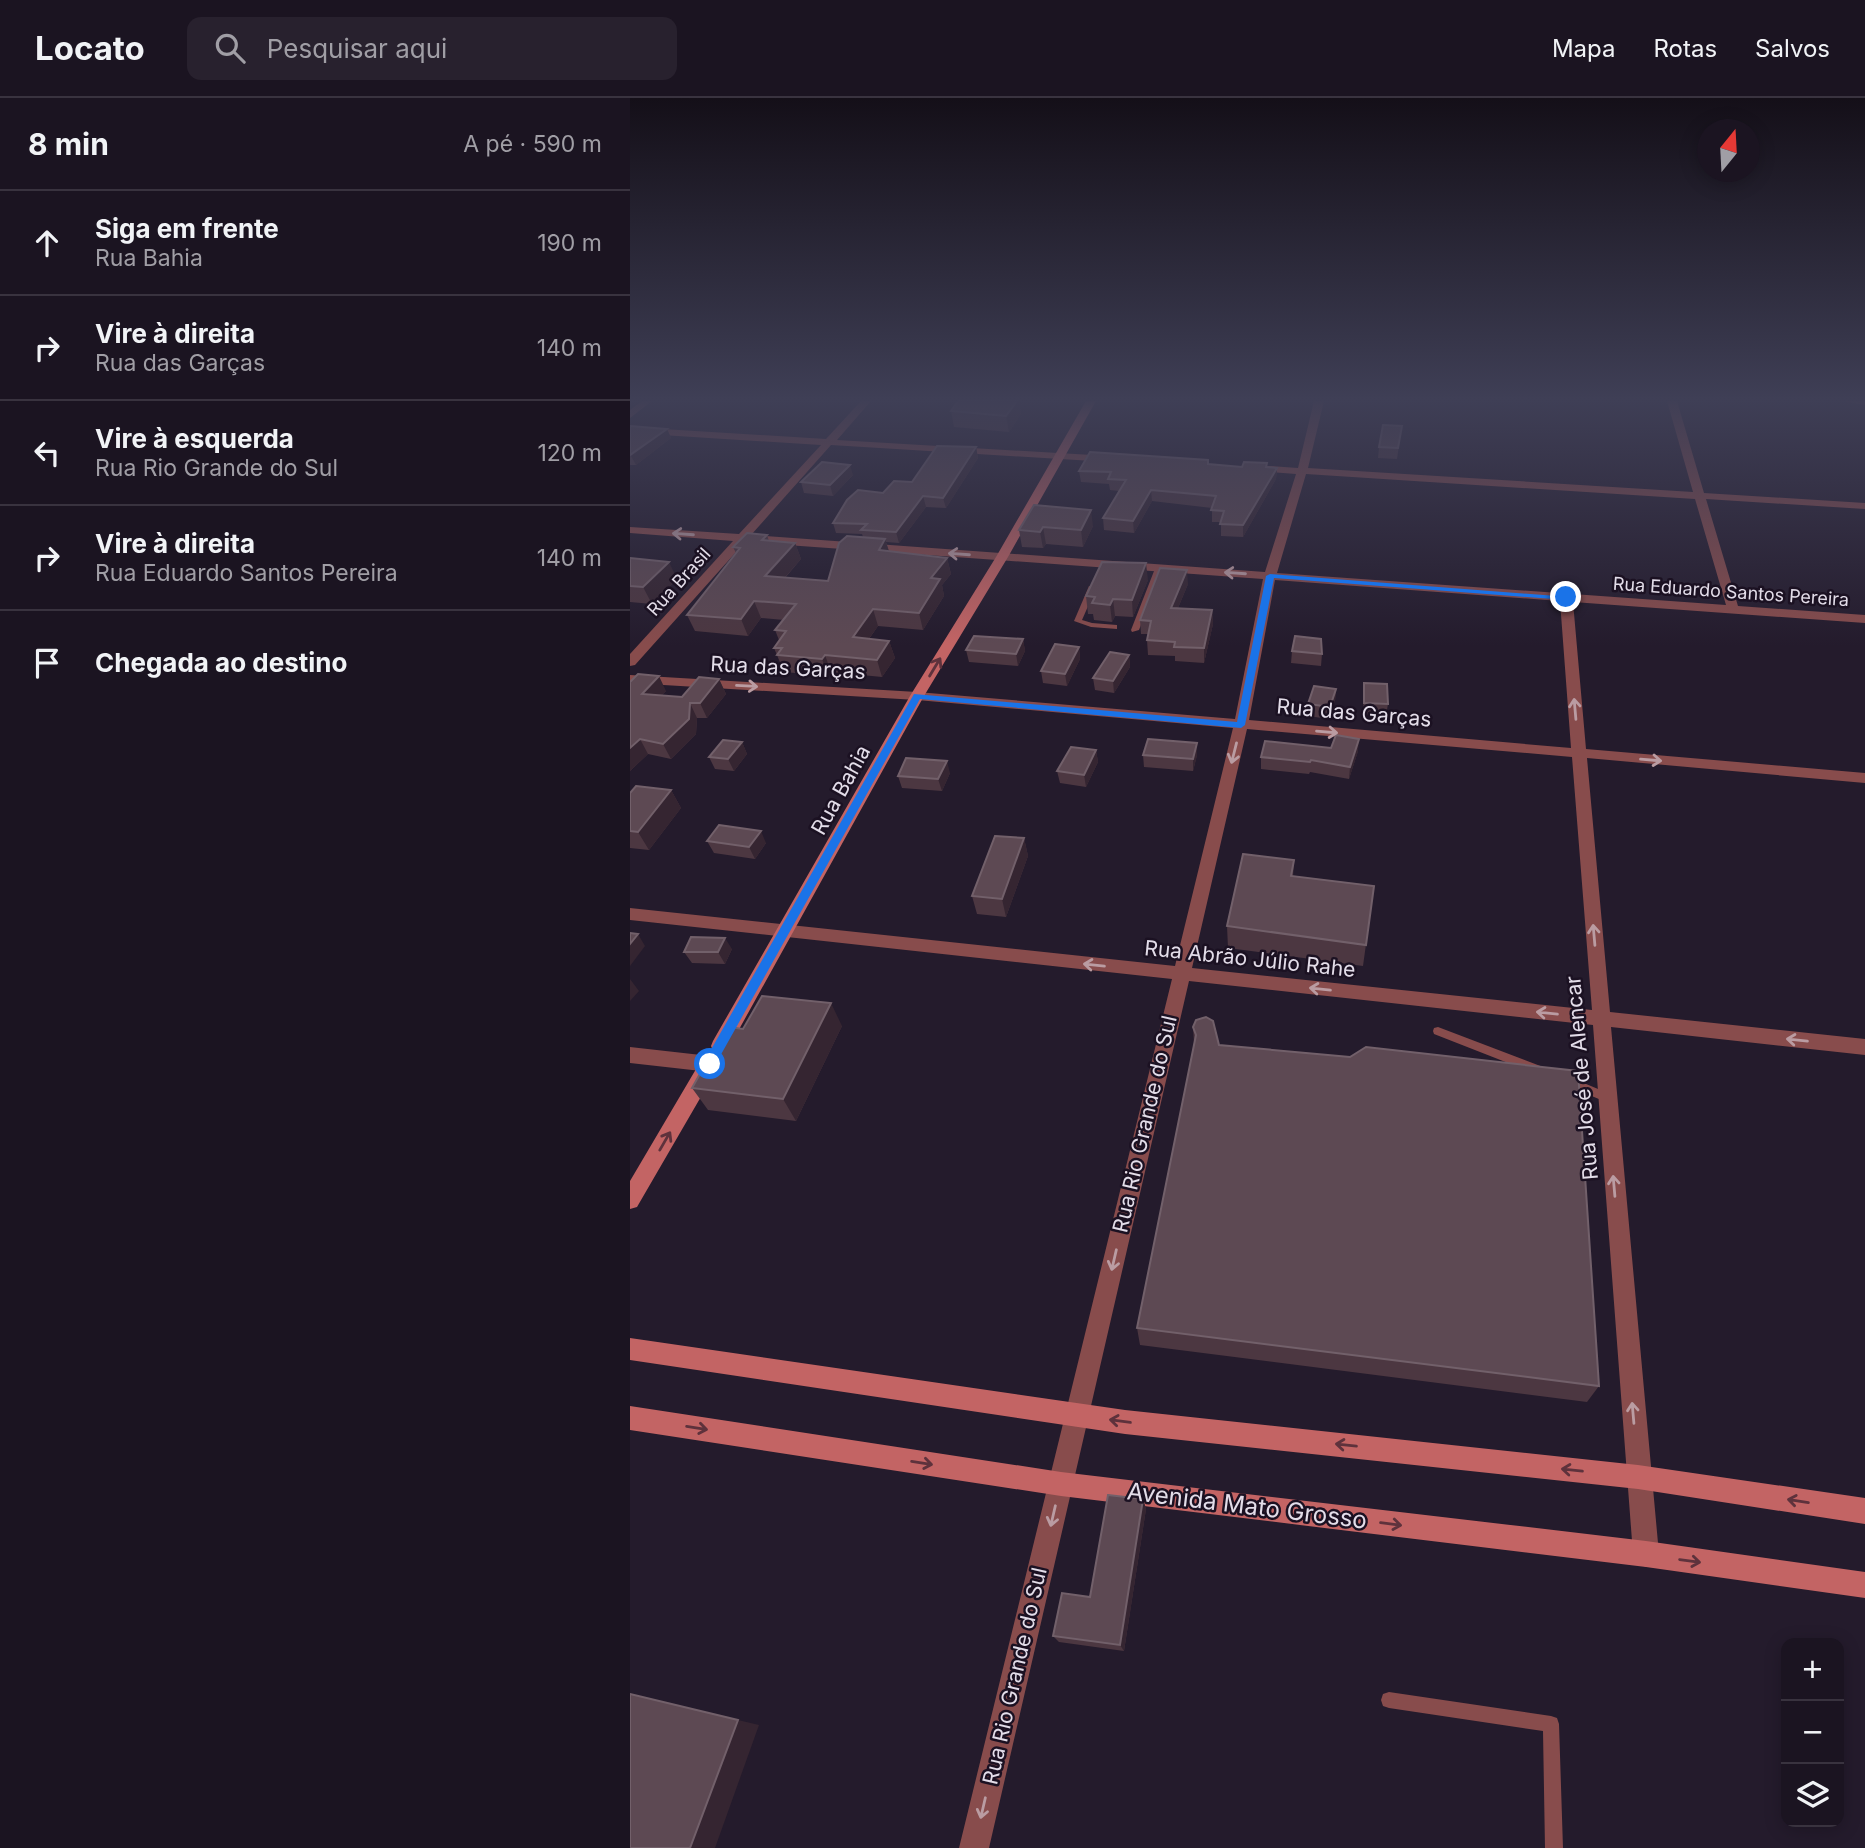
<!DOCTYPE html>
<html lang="pt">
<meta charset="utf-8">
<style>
body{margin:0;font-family:Inter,sans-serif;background:#28212e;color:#f1f3f6}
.controls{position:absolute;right:21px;bottom:21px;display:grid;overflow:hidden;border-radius:14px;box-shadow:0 4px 18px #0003}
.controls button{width:63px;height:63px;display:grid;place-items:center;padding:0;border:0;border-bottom:2px solid #39333f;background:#1b1421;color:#f1f3f6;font:35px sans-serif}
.compass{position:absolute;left:1067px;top:21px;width:63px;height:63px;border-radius:50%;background:#1b1421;box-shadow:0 4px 18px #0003;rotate:18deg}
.stop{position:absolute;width:21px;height:21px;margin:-16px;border:5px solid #1a73e8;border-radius:50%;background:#fff}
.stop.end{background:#1a73e8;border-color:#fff;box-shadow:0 2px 7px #0008}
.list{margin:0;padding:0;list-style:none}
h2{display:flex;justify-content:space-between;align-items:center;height:91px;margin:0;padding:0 28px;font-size:30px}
h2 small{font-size:23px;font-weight:400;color:#a09ea5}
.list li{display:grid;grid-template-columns:46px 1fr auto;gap:21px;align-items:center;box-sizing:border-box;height:105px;padding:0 28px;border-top:2px solid #39333f}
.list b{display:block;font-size:26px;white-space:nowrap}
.list p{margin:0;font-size:23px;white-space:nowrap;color:#a09ea5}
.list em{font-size:23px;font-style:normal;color:#a09ea5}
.icon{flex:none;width:38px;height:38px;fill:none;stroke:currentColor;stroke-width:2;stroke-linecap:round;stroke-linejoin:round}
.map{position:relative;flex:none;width:1235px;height:1750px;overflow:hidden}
header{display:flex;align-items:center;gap:42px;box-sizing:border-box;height:98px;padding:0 35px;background:#1b1421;border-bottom:2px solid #39333f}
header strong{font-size:33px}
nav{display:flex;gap:38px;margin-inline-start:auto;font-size:24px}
.search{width:490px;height:63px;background:#28212e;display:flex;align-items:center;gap:18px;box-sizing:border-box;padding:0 24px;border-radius:14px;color:#a09ea5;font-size:26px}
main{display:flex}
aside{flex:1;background:#1b1421}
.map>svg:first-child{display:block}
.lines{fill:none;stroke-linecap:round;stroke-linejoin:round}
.service{fill:#884c4c;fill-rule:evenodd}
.minor{fill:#884c4c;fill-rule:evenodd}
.secondary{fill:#c36464;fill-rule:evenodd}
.wall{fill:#4c3741}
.shaded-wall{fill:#352531}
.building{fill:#5d4953;stroke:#72606a;stroke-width:2}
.oneway{stroke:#ba9ca2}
.oneway2{stroke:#5e323c}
.route{fill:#1a73e8}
.labels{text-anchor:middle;stroke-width:5;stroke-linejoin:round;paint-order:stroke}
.far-street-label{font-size:18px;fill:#e3dde9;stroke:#1b1122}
.street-label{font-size:21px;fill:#e3dde9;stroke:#1b1122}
.near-street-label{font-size:24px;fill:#e3dde9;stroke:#1b1122}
</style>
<header>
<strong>Locato</strong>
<div class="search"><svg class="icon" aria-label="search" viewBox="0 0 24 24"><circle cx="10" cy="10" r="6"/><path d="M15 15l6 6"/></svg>Pesquisar aqui</div>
<nav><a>Mapa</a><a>Rotas</a><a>Salvos</a></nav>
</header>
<main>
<aside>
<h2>8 min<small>A pé · 590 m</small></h2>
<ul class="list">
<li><svg class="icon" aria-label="ahead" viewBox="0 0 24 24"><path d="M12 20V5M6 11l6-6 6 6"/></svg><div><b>Siga em frente</b><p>Rua Bahia</p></div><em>190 m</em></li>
<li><svg class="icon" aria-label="right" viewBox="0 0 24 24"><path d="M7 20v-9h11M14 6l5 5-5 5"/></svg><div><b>Vire à direita</b><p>Rua das Garças</p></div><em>140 m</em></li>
<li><svg class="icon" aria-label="left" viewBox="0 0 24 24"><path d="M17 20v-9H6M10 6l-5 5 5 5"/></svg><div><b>Vire à esquerda</b><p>Rua Rio Grande do Sul</p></div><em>120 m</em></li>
<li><svg class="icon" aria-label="right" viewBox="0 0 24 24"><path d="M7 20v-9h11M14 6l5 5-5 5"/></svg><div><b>Vire à direita</b><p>Rua Eduardo Santos Pereira</p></div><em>140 m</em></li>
<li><svg class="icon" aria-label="arrive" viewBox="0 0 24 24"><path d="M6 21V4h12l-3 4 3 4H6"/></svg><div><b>Chegada ao destino</b></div></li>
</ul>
</aside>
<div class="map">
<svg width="1235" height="1750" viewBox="0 0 1235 1750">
<rect width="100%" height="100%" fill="#241b2c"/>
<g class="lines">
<path class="service" d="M526 468 533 470 509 532 502 534 501 532Z
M459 488 466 490 452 522 462 525 487 527V531L461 529 444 523Z
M808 929 913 969 915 972 913 975 909 977 804 936 803 933 804 930Z
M937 978 980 996 982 999 980 1002 976 1004 933 986 931 983 933 980Z
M759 1594 921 1618 927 1620 929 1626 933 1750H915L913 1633 759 1610 753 1608 751 1602 753 1596Z"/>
<path class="minor" d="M12 303H22L0 320V312Z
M231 303H241L207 342 479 358 484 361 479 364 201 347 121 437 635 474 666 376 625 373 620 370 625 367 668 370 684 303H694L678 370 1063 394 1037 303H1047L1074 395 1235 405V411L1076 401 1108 508 1235 517V525L943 504 956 651 1235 675V685L957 660 980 914 1235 941V957L981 929 1029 1456 1025 1465 1016 1469 1007 1465 1003 1456 963 927 559 883 359 1750H329L542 881 0 822V810L545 868 603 630 287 602 0 585V577L287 594 605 621 633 481 115 444 5 567 0 568V556L103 443 0 435V429L109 436 191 347 0 335V329L196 341ZM676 376 1065 401 1096 507 647 475ZM645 482 930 503 941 650 619 622ZM617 631 942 659 962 912 562 870Z
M1212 303H1235V307Z
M0 949 80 958 87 961 89 966 87 971 80 974 0 965Z"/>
<path class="secondary" d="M456 303H466L378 459 294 598 97 953 90 956 83 953 81 948 83 943 280 598 366 459Z
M76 964 83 966 85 972 83 978 7 1109 0 1111V1083L69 966Z
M0 1240 495 1312 1008 1367 1235 1400V1426L1008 1391 495 1336 0 1262Z
M0 1308 431 1374 1016 1443 1235 1474V1500L1016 1469 431 1398 0 1332Z"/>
</g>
<path class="wall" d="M328 303H389L391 316 379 334 324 329 321 313Z
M0 328 37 331 41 340 6 367H0Z
M772 328 767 361 748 360 749 349Z
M346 349 348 360 316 410 296 409 269 445 256 444 259 453 317 460 321 476 312 487 314 498 293 532 248 528 239 541 259 543 265 560 252 579 201 574 198 578 154 574 144 550 149 542 145 532 154 522 131 520 118 538 65 533 57 517 106 455 103 449 137 437 139 443 165 445 171 461 155 480 198 483 233 439 232 436 206 435 203 425 253 395 282 384Z
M637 365V369L647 370 646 381 613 439 591 438V424H582V410L522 403 504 435 474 432 473 420 489 393 480 392 479 386 451 384 449 373 578 366 612 369Z
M223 377 203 398 174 395 171 384Z
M404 407 463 428 453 449 416 446 413 450 392 449 389 432Z
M0 460 47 481 22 506 0 504Z
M518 482 503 519 485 518 482 524 464 522 463 516H458L456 498Z
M558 486 548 510 582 512 583 526 574 565 545 563V558L518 557 517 542 518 536H511L510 522Z
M393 541 395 553 388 568 339 564 336 552Z
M449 549 450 561 437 588 413 585 411 573Z
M662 553 692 556 691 568 661 565Z
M499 557 500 569 484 595 465 592 463 580Z
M89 581 96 596 77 620H67L66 636 41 661 18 656 0 673V584L36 593 32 597 52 599Z
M734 585 758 606 756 618 733 617Z
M706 591 705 603 699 621 678 618V606Z
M112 644 117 656 104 673 85 671 79 659Z
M567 645V657L563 673 514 669 513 657Z
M466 652 468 664 456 689 430 685 427 673Z
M728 653 719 681 680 674 679 676 631 671V659Z
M320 675 312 693 272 690 268 678Z
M41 692 51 710 19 752 0 750V695Z
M394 740 398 758 376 819 347 816 342 798Z
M77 743 136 745 125 761 84 755Z
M664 762 663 779 744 788 733 868 598 850 597 828Z
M102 851 95 866 62 865 54 854Z
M212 928 166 1023 78 1012 62 990 83 959 113 931Z
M563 929 589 947 969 1288 957 1304 510 1247 507 1230 564 945Z
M513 1401 516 1411 494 1553 429 1544 423 1538 460 1499Z"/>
<path class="shaded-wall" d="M387 303H389L391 316 379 334 376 318Z
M37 331 41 340 6 367 1 358Z
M346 349 348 360 316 410 313 400Z
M220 367 223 377 203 398 200 387Z
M647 370 646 381 613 439V427Z
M521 392 522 403 504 435 503 423Z
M293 398 296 409 269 445 266 434Z
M461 412 463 428 453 449 451 432Z
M413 429 416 446 413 450 410 434Z
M255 441 260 457 249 452Z
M165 445 171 461 141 495 135 478Z
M317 460 321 476 312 487 314 498 293 532 289 515 301 480Z
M39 464 47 481 22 506 13 489Z
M516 465 518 482 503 519 502 502Z
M557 472 558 486 542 524 541 510Z
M483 501 485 518 482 524 480 507Z
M124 503 131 520 118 538 111 521Z
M243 511 248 528 228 556 223 539Z
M582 512 583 526 574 565V550Z
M393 541 395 553 388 568 386 556Z
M259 543 265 560 252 579 247 562Z
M449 549 450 561 437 588 435 576Z
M195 557 201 574 198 578 192 561Z
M499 557 500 569 484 595 483 583Z
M29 578 36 593 20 611 12 596Z
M89 581 96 596 77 620 70 605Z
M706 591 705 603 699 621 700 609Z
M60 605 67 620 66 636 41 661 33 646Z
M10 641 18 656 0 673V650Z
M729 641 728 653 719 681 720 669Z
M112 644 117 656 104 673 98 661Z
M567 645V657L563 673V661Z
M466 652 468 664 456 689 454 677Z
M317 663 320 675 312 693 308 681Z
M41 692 51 710 19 752 8 734Z
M131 733 136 745 125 761 119 749Z
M394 740 398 758 376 819 372 801Z
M8 836 15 848 0 868V846Z
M95 840 102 851 95 866 88 854Z
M0 881 9 893 0 903Z
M201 905 212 928 166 1023 153 1001Z
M513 1401 516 1411 494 1553 490 1547Z
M108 1622 129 1627 85 1750H60Z"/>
<path class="building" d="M328 303H387L376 318 321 313Z
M753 327 772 328 768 350 749 349Z
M0 328 37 331 0 357Z
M307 348 346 349 313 400 293 398 266 434 231 432 237 426 203 425 217 402 228 392 253 395 264 383 282 384Z
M460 354 578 362V366L612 369 614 364 637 365 636 369 647 370 613 427 590 426 594 413 581 412 586 398 521 392 503 423 473 420 496 382 478 381 481 374 449 373Z
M192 364 220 367 200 387 171 384Z
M404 407 461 412 451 432 413 429 410 434 389 432Z
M117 435 137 437 132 442 165 445 135 478 198 483 209 445 217 438 255 441 249 452 317 460 301 480 310 481 289 515 243 511 223 539 259 543 247 562 195 557 192 561 147 557 152 550H144L156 533 145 532 166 506 124 503 111 521 57 517 110 450 103 449Z
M0 460 39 464 13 489 0 488Z
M472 464 516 465 502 502 483 501 480 507 462 505 465 499 456 498Z
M530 470 557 472 541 510 582 512 574 550 544 549 545 544 517 542 521 523 510 522Z
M344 538 393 541 386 556 336 552Z
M665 538 691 541 692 556 662 553Z
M425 546 449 549 435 576 411 573Z
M480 554 499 557 483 583 463 580Z
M8 576 29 578 12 596 52 599 69 579 89 581 70 605H60L59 621 33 646 10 641 0 650V584Z
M734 585 757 586 758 606 734 605Z
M684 588 706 591 700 609 678 606Z
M706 637 729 641 720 669 681 662 680 664 631 659 635 643 701 650Z
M518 641 567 645 563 661 513 657Z
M93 642 112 644 98 661 79 659Z
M441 649 466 652 454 677 427 673Z
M276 660 317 663 308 681 268 678Z
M6 688 41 692 8 734 0 733V695Z
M89 727 131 733 119 749 77 743Z
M365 738 394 740 372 801 342 798Z
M613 756 664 762 661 778 744 788 736 847 597 828Z
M0 835 8 836 0 846Z
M61 839 95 840 88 854H54Z
M132 898 201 905 153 1001 62 990 80 958 83 959 99 929 113 931Z
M576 919 583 923 589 947 720 959 736 949 948 973 969 1288 507 1230 566 937 563 929 566 922Z
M478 1397 513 1401 490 1547 423 1538 432 1495 460 1499Z
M0 1596 108 1622 60 1750H0Z"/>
<defs><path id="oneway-shaft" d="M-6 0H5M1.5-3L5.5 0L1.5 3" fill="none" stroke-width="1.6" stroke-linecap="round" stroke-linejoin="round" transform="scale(1.75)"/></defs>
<g class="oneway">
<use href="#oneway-shaft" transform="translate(53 436) rotate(-176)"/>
<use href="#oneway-shaft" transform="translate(329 456) rotate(-176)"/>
<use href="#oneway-shaft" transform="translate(605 475) rotate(-176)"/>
<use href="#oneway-shaft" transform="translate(117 588) rotate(3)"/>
<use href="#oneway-shaft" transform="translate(945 611) rotate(-95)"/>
<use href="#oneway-shaft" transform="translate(697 634) rotate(5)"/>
<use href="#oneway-shaft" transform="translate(604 655) rotate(104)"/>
<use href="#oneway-shaft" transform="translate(1021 662) rotate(5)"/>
<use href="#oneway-shaft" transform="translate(964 837) rotate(-95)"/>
<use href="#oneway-shaft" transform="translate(464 867) rotate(-174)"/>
<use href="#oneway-shaft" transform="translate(690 891) rotate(-174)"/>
<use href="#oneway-shaft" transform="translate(917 915) rotate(-174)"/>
<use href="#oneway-shaft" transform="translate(1167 942) rotate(-174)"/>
<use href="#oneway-shaft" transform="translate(984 1088) rotate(-95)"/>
<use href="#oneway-shaft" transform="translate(484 1162) rotate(103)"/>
<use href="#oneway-shaft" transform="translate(1003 1315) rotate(-95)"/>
<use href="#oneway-shaft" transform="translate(423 1418) rotate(103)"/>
<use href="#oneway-shaft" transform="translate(353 1710) rotate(103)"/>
</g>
<g class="oneway2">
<use href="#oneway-shaft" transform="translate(305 569) rotate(-59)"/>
<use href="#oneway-shaft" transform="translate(35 1043) rotate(-60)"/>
<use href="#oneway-shaft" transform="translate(490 1323) rotate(-172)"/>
<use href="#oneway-shaft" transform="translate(67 1330) rotate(9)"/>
<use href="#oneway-shaft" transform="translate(716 1347) rotate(-174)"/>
<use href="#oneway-shaft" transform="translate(292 1365) rotate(9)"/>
<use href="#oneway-shaft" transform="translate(942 1372) rotate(-174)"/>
<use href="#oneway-shaft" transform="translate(1168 1403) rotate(-171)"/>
<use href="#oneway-shaft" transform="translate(761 1426) rotate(7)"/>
<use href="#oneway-shaft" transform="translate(1060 1463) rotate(8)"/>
</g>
<linearGradient id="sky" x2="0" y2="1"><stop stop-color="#140f18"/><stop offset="0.55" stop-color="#3f3f56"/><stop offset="1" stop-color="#3f3f56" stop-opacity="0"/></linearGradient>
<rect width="1235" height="548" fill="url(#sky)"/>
<path class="route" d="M640 476 940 499 936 502 644 480 615 627 611 630 290 601 84 969H75V962L284 596 607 624 636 478Z"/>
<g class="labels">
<g class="far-street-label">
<text transform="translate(49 484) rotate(-48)" y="6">Rua Brasil</text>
<text transform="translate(1101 494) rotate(4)" y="6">Rua Eduardo Santos Pereira</text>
</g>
<g class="street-label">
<text transform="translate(158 570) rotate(3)" y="7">Rua das Garças</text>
<text transform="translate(724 615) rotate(5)" y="7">Rua das Garças</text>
<text transform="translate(211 692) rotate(-61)" y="7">Rua Bahia</text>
<text transform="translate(620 861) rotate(6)" y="7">Rua Abrão Júlio Rahe</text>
<text transform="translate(952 980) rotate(-95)" y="7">Rua José de Alencar</text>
<text transform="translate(515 1026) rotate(-77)" y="7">Rua Rio Grande do Sul</text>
<text transform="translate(385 1578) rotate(-77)" y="7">Rua Rio Grande do Sul</text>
</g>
<g class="near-street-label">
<text transform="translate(617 1408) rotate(7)" y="8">Avenida Mato Grosso</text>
</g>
</g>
</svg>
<div class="controls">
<button>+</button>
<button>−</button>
<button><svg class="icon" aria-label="layers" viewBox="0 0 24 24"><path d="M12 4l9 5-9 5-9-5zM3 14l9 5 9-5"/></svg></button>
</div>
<svg class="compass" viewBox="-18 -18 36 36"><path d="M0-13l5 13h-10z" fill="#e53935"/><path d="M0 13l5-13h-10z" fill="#a09ea5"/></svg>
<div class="stop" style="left:80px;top:966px"></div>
<div class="stop end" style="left:936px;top:499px"></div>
</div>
</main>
